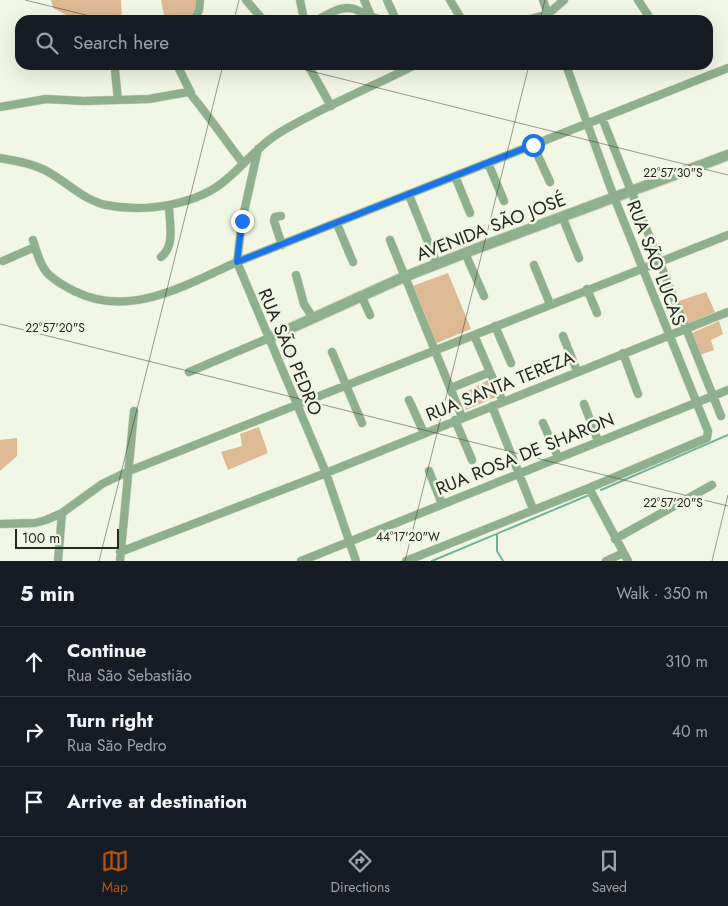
<!DOCTYPE html>
<meta charset="utf-8">
<style>
body{margin:0;font-family:Jost,sans-serif;background:#20242c;color:#f1f3f6}
.scale{position:absolute;left:15px;bottom:12px;width:104px;box-sizing:border-box;padding-left:5px;border:2px solid #252721;border-top:0;font-size:14px;line-height:18px;white-space:nowrap;color:#252721;-webkit-text-stroke:4px #f2f6e5;paint-order:stroke}
.stop{position:absolute;width:15px;height:15px;margin:-11px;border:4px solid #1a73e8;border-radius:50%;background:#fff}
.stop.end{background:#1a73e8;border-color:#fff;box-shadow:0 1px 5px #0008}
.list{margin:0;padding:0;list-style:none}
h2{display:flex;justify-content:space-between;align-items:center;height:65px;margin:0;padding:0 20px;font-size:21px}
h2 small{font-size:16px;font-weight:400;color:#9ea1a6}
.list li{display:grid;grid-template-columns:32px 1fr auto;gap:15px;align-items:center;box-sizing:border-box;height:70px;padding:0 20px;border-top:1px solid #363941}
.list b{display:block;font-size:19px;white-space:nowrap}
.list p{margin:0;font-size:16px;white-space:nowrap;color:#9ea1a6}
.list em{font-size:16px;font-style:normal;color:#9ea1a6}
.icon{flex:none;width:28px;height:28px;fill:none;stroke:currentColor;stroke-width:2;stroke-linecap:round;stroke-linejoin:round}
.map{position:relative;flex:none;width:728px;height:561px;overflow:hidden}
.search{position:absolute;background:#171b24;box-shadow:0 5px 20px #0002;left:15px;right:15px;top:15px;height:55px;display:flex;align-items:center;gap:12px;box-sizing:border-box;padding:0 18px;border-radius:15px;color:#9ea1a6;font-size:19px}
.sheet{height:275px;background:#171b24}
nav{display:flex;justify-content:space-around;align-items:center;box-sizing:border-box;height:70px;border-top:1px solid #363941;background:#171b24;font-size:14px;color:#9ea1a6}
nav a{display:grid;justify-items:center;gap:2px}
nav .on{color:#b45309}
.map>svg:first-child{display:block}
.green{fill:#ddba93}
.lines{fill:none;stroke-linecap:round;stroke-linejoin:round}
.stream{stroke:#70b499;stroke-width:2}
.minor-casing{stroke:#cdd1c2;stroke-width:9}
.tertiary-casing{stroke:#cdd1c2;stroke-width:12}
.minor{stroke:#8fb08c;stroke-width:8}
.tertiary{stroke:#8fb08c;stroke-width:10}
.route{stroke:#1a73e8;stroke-width:6}
.ticks{fill:none;stroke:#252721;stroke-width:1;stroke-opacity:0.45}
.labels{text-anchor:middle;stroke-width:5;stroke-linejoin:round;paint-order:stroke}
.street-label{font-size:18px;fill:#252721;stroke:#f2f6e5}
.ticks-label{font-size:12px;text-anchor:middle;fill:#252721;stroke:#f2f6e5;stroke-width:5;stroke-linejoin:round;paint-order:stroke}
</style>
<div class="map">
<svg width="728" height="561" viewBox="0 0 728 561">
<rect width="100%" height="100%" fill="#f2f6e5"/>
<path class="green" d="M51 0H121L122 20H76L53 8Z
M161 0H202L195 20H165Z
M448 273 471 329 432 345 410 287Z
M706 292 715 312 687 325 679 301Z
M719 321 723 334 711 340 714 350 700 355 692 333Z
M488 380 496 397 466 410 460 395Z
M259 427 268 453 228 470 221 452 242 446 240 434Z
M17 438V456L0 471V440Z"/>
<g class="lines">
<path class="stream" d="M601 490 728 435
M497 535V551L503 561
M432 561 589 495"/>
<g class="minor-casing">
<path id="minor" d="M246 0 263 20
M300 0 304 20
M364 0 372 18
M387 0 396 20
M450 0 462 20
M543 0 550 20
M638 0 648 15
M194 20 199 10 200 0
M317 20C331 13 344 3 359 11 368 15 373 18 382 20
M527 20 548 14 564 0
M177 65 191 93
M308 65 331 106
M115 71 118 100
M0 107 46 99 84 101 149 99 188 92C193 94 235 154 243 163
M602 118 721 416
M533 145 550 182
M258 149 242 221 237 262 326 473 356 561
M0 158C17 161 35 164 50 173 69 184 84 200 106 205 145 213 199 205 228 178 246 163 259 145 279 133 322 107 370 88 415 65
M488 163 504 201
M455 176 470 213
M409 195 437 264
M281 216 275 217 274 221 282 245
M562 216 579 258
M337 224 353 262
M33 240C42 271 45 276 74 291 129 319 186 285 237 262L728 68
M390 240 462 417
M465 253 484 296
M161 257C176 245 169 223 169 205
M3 261 35 247
M534 265 550 304
M296 275 304 304 313 318
M587 289 597 313
M362 297 370 315
M495 326 511 363
M474 335 503 402
M563 336 577 371
M332 352 362 423
M623 353 638 394
M189 372 269 338
M451 388 490 372
M409 400 424 433
M584 404 598 441
M492 406 533 509
M455 420 472 460
M543 423 558 457
M429 471 442 504
M589 488 628 561
M0 524 35 523 46 520 62 513 102 484 129 471 728 235
M615 539 712 485
M120 552 326 473 728 312
M58 561 62 513
M120 561 134 411
M301 561 728 390
M406 561 589 488 707 438 708 431 614 197 566 65
M606 561 623 553"/>
</g>
<g class="tertiary-casing">
<path id="tertiary" d="M269 338 404 277 478 248 728 155"/>
</g>
<use href="#minor" class="minor"/>
<use href="#tertiary" class="tertiary"/>
</g>
<g class="lines">
<path class="route" d="M242 221 237 262 533 145"/>
</g>
<path class="ticks" d="M25 0 106 20M234 20 239 0M540 20 545 0M286 65 728 175M0 324 728 506M99 561 223 65M405 561 529 65M712 561 728 495"/>
<g class="labels">
<g class="street-label">
<text transform="translate(491 227) rotate(-21)" y="6">AVENIDA SÃO JOSÉ</text>
<text transform="translate(656 263) rotate(69)" y="6">RUA SÃO LUCAS</text>
<text transform="translate(290 352) rotate(67)" y="6">RUA SÃO PEDRO</text>
<text transform="translate(500 386) rotate(-22)" y="6">RUA SANTA TEREZA</text>
<text transform="translate(525 454) rotate(-22)" y="6">RUA ROSA DE SHARON</text>
</g>
</g>
<g class="ticks-label">
<text x="673" y="177">22°57'30"S</text>
<text x="55" y="332">22°57'20"S</text>
<text x="673" y="507">22°57'20"S</text>
<text x="408" y="541">44°17'20"W</text>
</g>
</svg>
<div class="scale">100 m</div>
<div class="stop" style="left:533px;top:145px"></div>
<div class="stop end" style="left:242px;top:221px"></div>
<div class="search"><svg class="icon" aria-label="search" viewBox="0 0 24 24"><circle cx="10" cy="10" r="6"/><path d="M15 15l6 6"/></svg>Search here</div>
</div>
<section class="sheet">
<h2>5 min<small>Walk · 350 m</small></h2>
<ul class="list">
<li><svg class="icon" aria-label="ahead" viewBox="0 0 24 24"><path d="M12 20V5M6 11l6-6 6 6"/></svg><div><b>Continue</b><p>Rua São Sebastião</p></div><em>310 m</em></li>
<li><svg class="icon" aria-label="right" viewBox="0 0 24 24"><path d="M7 20v-9h11M14 6l5 5-5 5"/></svg><div><b>Turn right</b><p>Rua São Pedro</p></div><em>40 m</em></li>
<li><svg class="icon" aria-label="arrive" viewBox="0 0 24 24"><path d="M6 21V4h12l-3 4 3 4H6"/></svg><div><b>Arrive at destination</b></div></li>
</ul>
</section>
<nav>
<a class="on"><svg class="icon" aria-label="map" viewBox="0 0 24 24"><path d="M3 6l6-2 6 2 6-2v14l-6 2-6-2-6 2zM9 4v14M15 6v14"/></svg>Map</a>
<a><svg class="icon" aria-label="directions" viewBox="0 0 24 24"><path d="M12 3l9 9-9 9-9-9zM9 14v-3h6M13 9l2 2-2 2"/></svg>Directions</a>
<a><svg class="icon" aria-label="saved" viewBox="0 0 24 24"><path d="M7 4h10v16l-5-4-5 4z"/></svg>Saved</a>
</nav>
